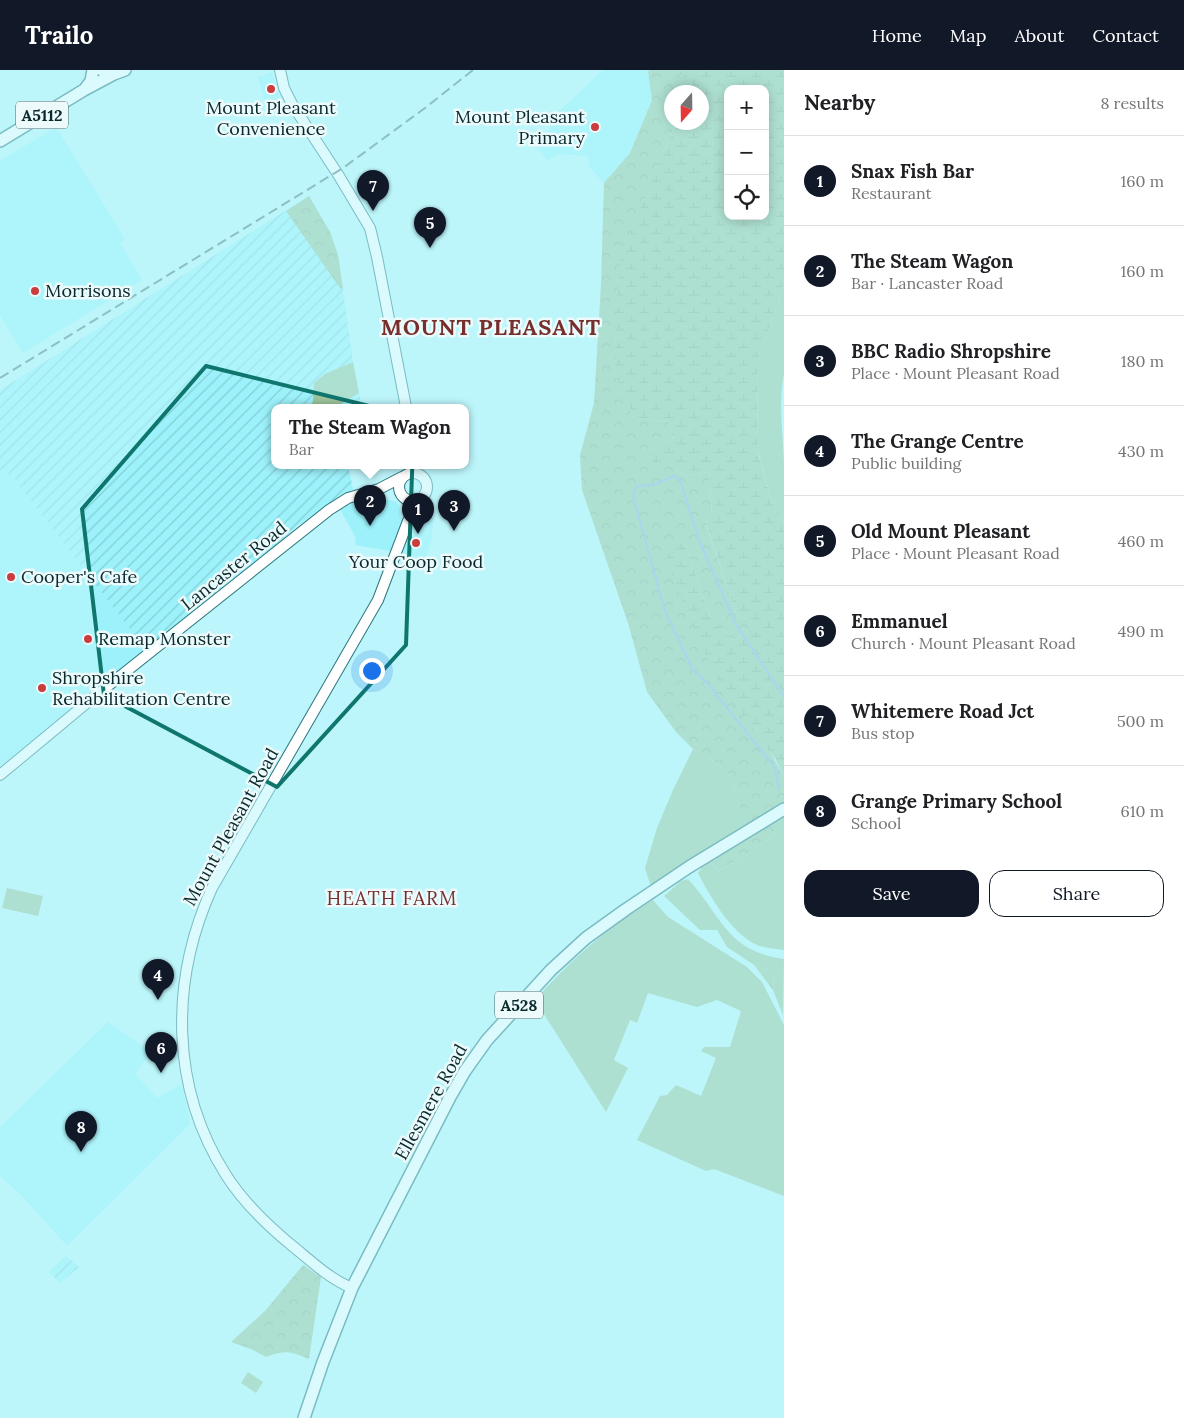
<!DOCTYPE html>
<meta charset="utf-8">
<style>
body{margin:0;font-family:Lora,serif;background:#f2f2f2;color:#202124}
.controls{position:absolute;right:15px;top:15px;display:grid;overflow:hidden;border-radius:10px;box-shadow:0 2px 12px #0003}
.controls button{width:45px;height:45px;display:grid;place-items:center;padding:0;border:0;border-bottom:1px solid #e0e0e0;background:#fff;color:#202124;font:25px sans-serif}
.compass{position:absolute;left:664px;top:15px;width:45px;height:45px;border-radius:50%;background:#fff;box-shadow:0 2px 12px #0003;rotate:200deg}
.you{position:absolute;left:371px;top:600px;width:18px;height:18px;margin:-12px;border:4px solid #fff;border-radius:50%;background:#1a73e8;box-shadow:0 0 0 8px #1a73e833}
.badge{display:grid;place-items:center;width:32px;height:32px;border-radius:50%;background:#111827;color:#fff;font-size:16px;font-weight:700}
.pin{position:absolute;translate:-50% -41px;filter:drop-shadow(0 1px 2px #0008)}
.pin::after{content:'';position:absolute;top:26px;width:18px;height:15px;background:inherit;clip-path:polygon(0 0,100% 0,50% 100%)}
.popup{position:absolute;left:271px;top:334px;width:198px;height:65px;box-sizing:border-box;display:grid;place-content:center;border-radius:10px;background:#fff;filter:drop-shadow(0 1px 4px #0005);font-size:16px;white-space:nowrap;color:#757577}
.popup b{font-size:19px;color:#202124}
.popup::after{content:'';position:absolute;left:50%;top:100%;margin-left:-10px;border:10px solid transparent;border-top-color:#fff}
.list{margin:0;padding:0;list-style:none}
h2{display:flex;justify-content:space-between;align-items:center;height:65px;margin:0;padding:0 20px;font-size:21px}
h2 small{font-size:16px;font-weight:400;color:#757577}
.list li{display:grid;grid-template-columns:32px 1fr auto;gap:15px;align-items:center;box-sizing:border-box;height:90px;padding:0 20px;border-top:1px solid #e0e0e0}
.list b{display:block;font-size:19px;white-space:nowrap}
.list p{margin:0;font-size:16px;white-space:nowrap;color:#757577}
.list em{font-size:16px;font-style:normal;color:#757577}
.actions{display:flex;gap:10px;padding:15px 20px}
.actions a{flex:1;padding:11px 0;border:1px solid #111827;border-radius:15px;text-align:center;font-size:18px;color:#111827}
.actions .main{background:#111827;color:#fff}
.icon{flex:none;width:28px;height:28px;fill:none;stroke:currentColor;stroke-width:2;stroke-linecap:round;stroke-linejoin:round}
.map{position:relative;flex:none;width:784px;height:1348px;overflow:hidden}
header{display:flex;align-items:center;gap:30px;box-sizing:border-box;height:70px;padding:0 25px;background:#111827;color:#fff}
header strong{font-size:24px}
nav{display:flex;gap:28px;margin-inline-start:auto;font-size:18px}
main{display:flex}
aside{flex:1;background:#fff}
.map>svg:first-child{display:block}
.built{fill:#9cf1fa}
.industrial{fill:url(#industrial-furrows)}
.green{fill:#9ec59d}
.forest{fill:url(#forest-crowns)}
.wetland{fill:url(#wetland-marsh);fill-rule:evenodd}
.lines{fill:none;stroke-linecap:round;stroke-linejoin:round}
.stream{stroke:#94aee4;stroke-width:2}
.secondary-casing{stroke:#2b767d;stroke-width:12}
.primary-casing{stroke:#2b767d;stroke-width:14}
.secondary{stroke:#fff;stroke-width:10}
.primary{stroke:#fff;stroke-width:11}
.rail{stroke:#547e82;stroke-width:2;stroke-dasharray:10 5;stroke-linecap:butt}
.marked{fill:none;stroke:#0f766e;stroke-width:4;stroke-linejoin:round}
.poi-dot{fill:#cb3c3e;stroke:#ecfafb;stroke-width:2}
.labels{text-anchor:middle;stroke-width:5;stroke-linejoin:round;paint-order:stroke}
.shield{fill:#ecfafb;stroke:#4d686a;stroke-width:1}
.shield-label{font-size:16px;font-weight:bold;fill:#09292c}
.poi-label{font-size:18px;fill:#09292c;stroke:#ecfafb;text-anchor:start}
.street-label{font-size:18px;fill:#09292c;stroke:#ecfafb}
.neighbourhood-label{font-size:19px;letter-spacing:1px;fill:#762f2d;stroke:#ecfafb}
.district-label{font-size:22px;font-weight:bold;letter-spacing:1px;fill:#762f2d;stroke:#ecfafb}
</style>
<header>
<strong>Trailo</strong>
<nav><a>Home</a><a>Map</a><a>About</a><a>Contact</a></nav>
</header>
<main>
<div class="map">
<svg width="784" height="1348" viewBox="0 0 784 1348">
<defs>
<pattern id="industrial-furrows" width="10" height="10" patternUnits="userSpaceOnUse" patternTransform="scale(1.25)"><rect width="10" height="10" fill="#9cf1fa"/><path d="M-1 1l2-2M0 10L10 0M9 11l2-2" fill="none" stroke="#85cfd6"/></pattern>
<pattern id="forest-crowns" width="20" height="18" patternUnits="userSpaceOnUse" patternTransform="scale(1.25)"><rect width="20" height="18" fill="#9ec59d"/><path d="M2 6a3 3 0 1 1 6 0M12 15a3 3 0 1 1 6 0" fill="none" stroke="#87a987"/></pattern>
<pattern id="wetland-marsh" width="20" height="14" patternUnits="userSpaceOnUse" patternTransform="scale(1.25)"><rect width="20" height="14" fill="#9ec59d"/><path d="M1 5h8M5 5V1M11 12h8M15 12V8" fill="none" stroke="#87a987"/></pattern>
</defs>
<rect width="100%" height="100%" fill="#bcf5fb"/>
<path class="built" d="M603 0H649L648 2 652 29 630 83 604 113 589 97 588 86 557 84 548 91 529 67 548 63 552 48Z
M272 2 281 32 266 37 258 7Z
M56 57 125 169 120 173 142 210 23 283 0 246V91Z
M0 402 11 405 147 581 89 625 0 697Z
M367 426 369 430 379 427 396 432 399 436 402 453 398 460 391 481 355 475 356 468 339 437Z
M413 442 418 446 433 449 432 468 424 496 398 490Z
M108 952 151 982 135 1004 157 1028 182 1014 190 1054 67 1176 22 1126 0 1106V1057Z"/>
<path class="industrial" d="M309 126 330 162 338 185 353 292 362 337H275V395H348L353 419 297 456 243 507 147 581 11 405 0 402V320Z
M66 1186 79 1197 60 1213 49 1202Z"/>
<path class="green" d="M784 215V304C778 334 783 363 784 393 784 413 784 432 784 451L771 429 758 381 757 294Z
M353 292 359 323 335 337H310L313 331 314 313 325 304Z
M693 679 712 690 729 704 746 757 651 817 645 798 657 758 673 720Z
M784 758V880C774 879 762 878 753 873 730 860 710 827 698 803L702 797 710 792 719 801 744 787Z
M688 809C722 846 726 881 784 889L783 945 773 920 774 905 768 900 754 895 727 877 717 860H700L664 826 681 811Z
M7 818 43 826 38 846 2 838Z
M653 830 668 847 747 897 762 912 784 955V1126L714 1099 706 1101 637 1070 660 1026 667 1025 676 1015 701 1026 716 988 701 981 704 977H730L741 941 717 930 697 937 648 923 637 953 630 950 614 990 628 998 606 1042 535 930C569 892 608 856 653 830Z
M248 1302 263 1312 256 1323 241 1313Z"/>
<path class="forest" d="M649 0H679V2L693 13 689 22H672V52L676 53 655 101 615 261 617 307 634 348 669 352 673 370 649 380 670 393 684 406 709 402 712 444 706 455 737 546 751 551 746 563 733 570 710 546 685 473 665 490 784 707V735L746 757 729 704 712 690 693 679 676 662 647 622 628 553 582 420 580 385 594 333 601 213 604 113 630 83 652 30 648 2Z
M309 126 330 162 338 185 343 219 340 218 286 141Z
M784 745V758L744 787 719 801 710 792Z
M754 895 768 900 774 905 773 920Z
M303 1195 321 1207 309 1289C289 1281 286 1280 266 1287L251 1279 231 1272 265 1241Z"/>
<path class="wetland" d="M679 0H784V215L757 294 758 382 771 429 784 451V707L776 690 715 607 665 490 677 471 685 473 710 546 733 570 746 563 751 551 737 546 706 454 712 444 709 402 684 406 670 393H652L649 380 673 370 669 352 634 348 616 306 615 261 620 191 655 101 676 53 702 52V22H689L693 13 678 2ZM728 19H765V146H728Z"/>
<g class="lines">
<path class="stream" d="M779 718 775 698 707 613 693 600 665 541 633 426 636 416 652 415 675 406 680 410 699 470 735 553 784 626"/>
<g class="secondary-casing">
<path id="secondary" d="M280 0 284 18 292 34 339 106 370 158 377 187 406 337
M399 417a14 14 0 1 1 28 0a14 14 0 1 1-28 0Z
M0 705 94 627 329 440 348 428 379 419 402 407
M352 1218C329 1209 309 1189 290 1174 266 1154 243 1132 226 1105 170 1017 170 911 212 818L378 530 408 451 420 429"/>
</g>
<g class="primary-casing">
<path id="primary" d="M102 0 114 4 125 0
M85 19 91 11 93 0
M0 71 84 20 114 4
M304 1348 323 1292 352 1218 450 1027 465 1001 487 970 551 900 586 868 625 840 689 797 784 739"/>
</g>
<use href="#secondary" class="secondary"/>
<use href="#primary" class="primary"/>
<path class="rail" d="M0 308 343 98 425 38 473 0"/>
</g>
<path d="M0 0H784V1348H0ZM206 296 414 347 406 575 277 717 104 625 82 439Z" fill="#bcf5fb" fill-opacity=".55" fill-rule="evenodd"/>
<path class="marked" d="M206 296 414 347 406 575 277 717 104 625 82 439Z"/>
<g class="poi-dot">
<circle cx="271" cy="19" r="5"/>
<circle cx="595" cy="57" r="5"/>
<circle cx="35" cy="221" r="5"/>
<circle cx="416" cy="473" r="5"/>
<circle cx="11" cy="507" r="5"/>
<circle cx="88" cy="569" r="5"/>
<circle cx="42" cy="618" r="5"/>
</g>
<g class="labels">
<g class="shield">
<rect x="16" y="31.5" width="52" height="27" rx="4"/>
<rect x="495" y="921.5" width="48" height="27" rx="4"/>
</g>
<g class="shield-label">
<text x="42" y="51">A5112</text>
<text x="519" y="941">A528</text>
</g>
<g class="poi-label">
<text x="271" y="44" text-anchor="middle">Mount Pleasant<tspan x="271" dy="21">Convenience</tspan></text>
<text x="585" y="53" text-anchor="end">Mount Pleasant<tspan x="585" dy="21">Primary</tspan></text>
<text x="45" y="227">Morrisons</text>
<text x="416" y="498" text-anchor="middle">Your Coop Food</text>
<text x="21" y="513">Cooper's Cafe</text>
<text x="98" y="575">Remap Monster</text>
<text x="52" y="614">Shropshire<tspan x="52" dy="21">Rehabilitation Centre</tspan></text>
</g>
<g class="street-label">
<text transform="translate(234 496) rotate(-39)" y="6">Lancaster Road</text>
<text transform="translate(231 757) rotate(-61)" y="6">Mount Pleasant Road</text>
<text transform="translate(431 1032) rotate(-61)" y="6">Ellesmere Road</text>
</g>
<g class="neighbourhood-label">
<text x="392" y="835">HEATH FARM</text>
</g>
<g class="district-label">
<text x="491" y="265">MOUNT PLEASANT</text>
</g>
</g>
</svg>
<div class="controls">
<button>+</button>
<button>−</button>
<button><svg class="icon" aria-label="locate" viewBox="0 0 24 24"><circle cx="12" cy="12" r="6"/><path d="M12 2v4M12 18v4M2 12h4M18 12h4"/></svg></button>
</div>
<svg class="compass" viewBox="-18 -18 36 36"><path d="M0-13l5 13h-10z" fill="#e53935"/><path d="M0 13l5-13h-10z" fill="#757577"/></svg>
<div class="you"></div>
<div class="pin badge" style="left:418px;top:464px">1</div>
<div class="pin badge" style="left:370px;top:456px">2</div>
<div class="popup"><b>The Steam Wagon</b>Bar</div>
<div class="pin badge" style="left:454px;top:461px">3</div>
<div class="pin badge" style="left:158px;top:930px">4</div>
<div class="pin badge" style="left:430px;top:178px">5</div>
<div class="pin badge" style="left:161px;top:1003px">6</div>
<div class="pin badge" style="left:373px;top:141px">7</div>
<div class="pin badge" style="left:81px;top:1082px">8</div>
</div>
<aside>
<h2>Nearby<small>8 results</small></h2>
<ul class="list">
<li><span class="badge">1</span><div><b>Snax Fish Bar</b><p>Restaurant</p></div><em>160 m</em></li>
<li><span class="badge">2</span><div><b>The Steam Wagon</b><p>Bar · Lancaster Road</p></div><em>160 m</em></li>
<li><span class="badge">3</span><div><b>BBC Radio Shropshire</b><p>Place · Mount Pleasant Road</p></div><em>180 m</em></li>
<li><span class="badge">4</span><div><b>The Grange Centre</b><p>Public building</p></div><em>430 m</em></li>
<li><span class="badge">5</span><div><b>Old Mount Pleasant</b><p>Place · Mount Pleasant Road</p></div><em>460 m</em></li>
<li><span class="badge">6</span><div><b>Emmanuel</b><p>Church · Mount Pleasant Road</p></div><em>490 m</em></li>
<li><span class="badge">7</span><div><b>Whitemere Road Jct</b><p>Bus stop</p></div><em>500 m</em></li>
<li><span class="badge">8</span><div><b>Grange Primary School</b><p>School</p></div><em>610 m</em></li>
</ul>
<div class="actions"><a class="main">Save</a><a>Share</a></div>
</aside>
</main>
